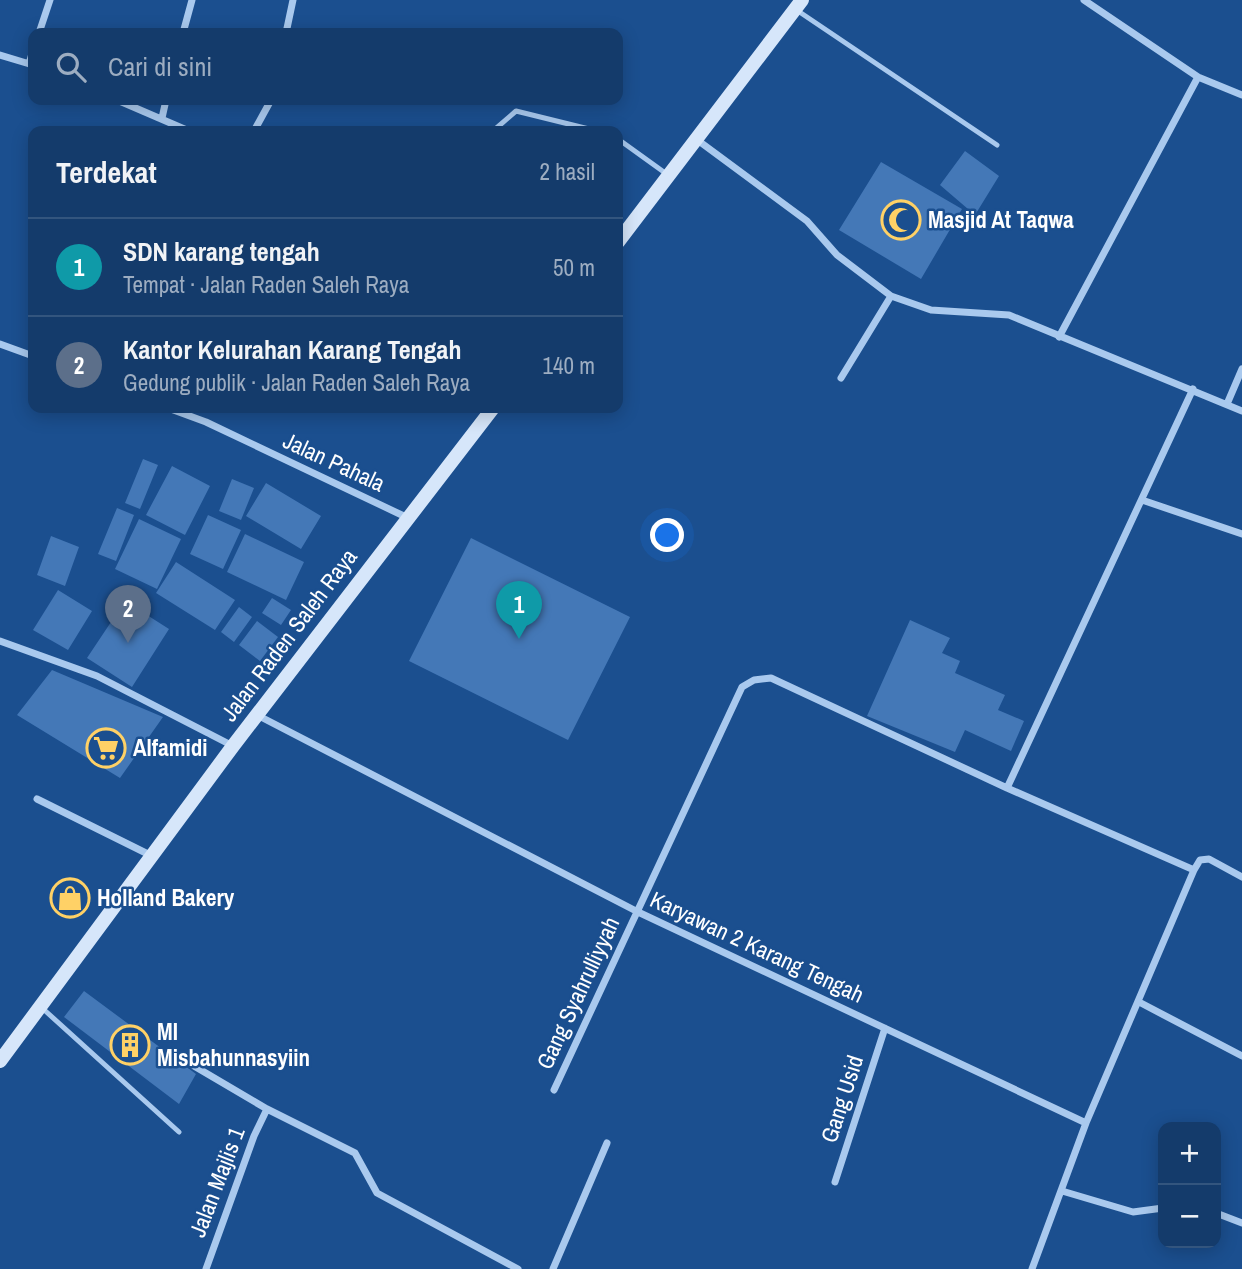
<!DOCTYPE html>
<html lang="id">
<meta charset="utf-8">
<style>
body{margin:0;font-family:"Archivo Narrow",sans-serif;background:#1d4271;color:#f1f3f6}
.controls{position:absolute;right:21px;bottom:21px;display:grid;overflow:hidden;border-radius:14px;box-shadow:0 4px 18px #0003}
.controls button{width:63px;height:63px;display:grid;place-items:center;padding:0;border:0;border-bottom:2px solid #33557e;background:#143b6b;color:#f1f3f6;font:35px sans-serif}
.you{position:absolute;left:668px;top:536px;width:24px;height:24px;margin:-18px;border:5px solid #fff;border-radius:50%;background:#1a73e8;box-shadow:0 0 0 10px #1a73e833}
.badge{display:grid;place-items:center;width:46px;height:46px;border-radius:50%;background:#ffd166;color:#fff;font-size:23px;font-weight:700}
.pin{position:absolute;translate:-50% -58px;filter:drop-shadow(0 2px 4px #0008)}
.pin::after{content:'';position:absolute;top:37px;width:24px;height:21px;background:inherit;clip-path:polygon(0 0,100% 0,50% 100%)}
.list{margin:0;padding:0;list-style:none}
h2{display:flex;justify-content:space-between;align-items:center;height:91px;margin:0;padding:0 28px;font-size:30px}
h2 small{font-size:23px;font-weight:400;color:#9dadc1}
.list li{display:grid;grid-template-columns:46px 1fr auto;gap:21px;align-items:center;box-sizing:border-box;height:98px;padding:0 28px;border-top:2px solid #33557e}
.list b{display:block;font-size:26px;white-space:nowrap}
.list p{margin:0;font-size:23px;white-space:nowrap;color:#9dadc1}
.list em{font-size:23px;font-style:normal;color:#9dadc1}
.icon{flex:none;width:38px;height:38px;fill:none;stroke:currentColor;stroke-width:2;stroke-linecap:round;stroke-linejoin:round}
.map{position:relative;flex:none;width:1242px;height:1269px;overflow:hidden}
.search{position:absolute;background:#143b6b;box-shadow:0 4px 18px #0003;left:28px;top:28px;width:595px;height:77px;display:flex;align-items:center;gap:18px;box-sizing:border-box;padding:0 24px;border-radius:14px;color:#9dadc1;font-size:26px}
.panel{position:absolute;background:#143b6b;box-shadow:0 4px 18px #0003;left:28px;top:126px;width:595px;height:287px;border-radius:14px}
.map>svg:first-child{display:block}
.building{fill:#4478b7}
.lines{fill:none;stroke-linecap:round;stroke-linejoin:round}
.service{stroke:#a9c9ee;stroke-width:5}
.minor{stroke:#a9c9ee;stroke-width:7}
.secondary{stroke:#d6e6fa;stroke-width:14}
.labels{text-anchor:middle;stroke-width:5;stroke-linejoin:round;paint-order:stroke}
.poi-label{font-size:23px;font-weight:bold;fill:#fff;stroke:#1b4f8f;text-anchor:start}
.street-label{font-size:23px;fill:#fff;stroke:#1b4f8f}
</style>
<div class="map">
<svg width="1242" height="1269" viewBox="0 0 1242 1269">
<rect width="100%" height="100%" fill="#1b4f8f"/>
<path class="building" d="M965 151 999 176 975 215 940 185Z
M881 162 962 209 921 279 839 230Z
M143 459 158 465 140 509 125 503Z
M172 466 210 486 185 535 146 515Z
M232 479 254 488 241 520 219 511Z
M266 483 321 516 301 549 246 516Z
M117 508 134 515 116 561 98 554Z
M208 515 241 530 223 569 190 554Z
M139 519 181 539 157 589 115 569Z
M245 534 304 562 286 600 227 572Z
M51 536 79 547 65 586 37 575Z
M471 538 630 617 568 740 409 661Z
M176 562 235 600 215 630 156 593Z
M58 590 92 611 68 650 33 630Z
M272 598 291 610 281 625 262 613Z
M125 601 169 629 132 687 87 658Z
M239 607 252 617 234 642 221 632Z
M910 620 950 638 942 653 960 661 955 673 1005 695 998 710 1024 721 1011 751 965 730 955 752 867 716Z
M257 621 278 637 260 661 239 645Z
M52 670 163 717 120 778 17 715Z
M84 991 196 1074 179 1104 64 1017Z"/>
<g class="lines">
<path class="service" d="M798 11 997 145
M493 131 516 111 597 131
M618 139 668 175
M41 1007 179 1132"/>
<path class="minor" d="M1084 0 1198 77 1242 95
M39 33 50 0
M183 33 192 0
M286 33 293 0
M0 55 33 65
M29 64 33 50
M117 100 189 131
M162 118 166 100
M254 131 271 100
M696 139 807 221 837 255 891 296 931 310 1009 315 1242 411
M1059 337 1198 77
M0 344 33 356
M841 378 891 296
M1227 404 1242 369
M168 408 206 422 406 517
M1142 500 1242 534
M0 641 97 676 233 746
M257 715 638 912 1086 1123 1032 1269
M1007 788 1193 389
M37 799 152 856
M1194 870 1200 860 1209 859 1242 877
M1139 1002 1242 1056
M194 1066 267 1109 355 1153 377 1193 518 1269
M554 1090 742 687 754 680 771 678 1007 788 1194 870 1086 1123
M835 1182 885 1028
M1062 1191 1133 1212 1163 1208
M1216 1213 1242 1223
M206 1269 254 1136 267 1109
M553 1269 607 1143"/>
<path class="secondary" d="M618 242 802 0
M0 1061 233 746 493 408"/>
</g>
<defs>
<g id="mosque-ring" transform="scale(2.0125)"><circle r="9.5" fill="#1b4f8f" stroke="#ffd166" stroke-width="1.5"/><path d="M3.5-4.9A6 6 0 1 0 3.5 4.9A5 5 0 1 1 3.5-4.9Z" fill="#ffd166"/></g>
<g id="supermarket-ring" transform="scale(2.0125)"><circle r="9.5" fill="#1b4f8f" stroke="#ffd166" stroke-width="1.5"/><path d="M-6-5.5h2.5l.6 2H6L4.5 2H-2.5L-4.4-4H-6ZM-1.5 3.2a1.3 1.3 0 1 0 .1 0ZM3 3.2a1.3 1.3 0 1 0 .1 0Z" fill="#ffd166"/></g>
<g id="shop-ring" transform="scale(2.0125)"><circle r="9.5" fill="#1b4f8f" stroke="#ffd166" stroke-width="1.5"/><path d="M-5-2.5h2.3a2.7 3.5 0 0 1 5.4 0H5L5.5 6h-11ZM-1.5-2.5h3a1.5 2.3 0 0 0-3 0Z" fill="#ffd166"/></g>
<g id="building-ring" transform="scale(2.0125)"><circle r="9.5" fill="#1b4f8f" stroke="#ffd166" stroke-width="1.5"/><path d="M-4-6H4V6H1V3H-1V6H-4ZM-2.5-4.3h1.7v1.8h-1.7ZM.8-4.3h1.7v1.8H.8ZM-2.5-1h1.7V.8h-1.7ZM.8-1h1.7V.8H.8Z" fill="#ffd166"/></g>
</defs>
<g fill-rule="evenodd">
<use href="#mosque-ring" x="901" y="220"/>
<use href="#supermarket-ring" x="106" y="748"/>
<use href="#shop-ring" x="70" y="898"/>
<use href="#building-ring" x="130" y="1045"/>
</g>
<g class="labels">
<g class="poi-label">
<text x="928" y="228">Masjid At Taqwa</text>
<text x="133" y="756">Alfamidi</text>
<text x="97" y="906">Holland Bakery</text>
<text x="157" y="1040">MI<tspan x="157" dy="26">Misbahunnasyiin</tspan></text>
</g>
<g class="street-label">
<text transform="translate(334 462) rotate(25)" y="8">Jalan Pahala</text>
<text transform="translate(289 635) rotate(-53)" y="8">Jalan Raden Saleh Raya</text>
<text transform="translate(757 947) rotate(25)" y="8">Karyawan 2 Karang Tengah</text>
<text transform="translate(578 993) rotate(-65)" y="8">Gang Syahrulliyyah</text>
<text transform="translate(842 1099) rotate(-72)" y="8">Gang Usid</text>
<text transform="translate(217 1182) rotate(-69)" y="8">Jalan Majlis 1</text>
</g>
</g>
</svg>
<div class="controls">
<button>+</button>
<button>−</button>
</div>
<div class="you"></div>
<div class="pin badge" style="left:519px;top:639px;background:#0f9aa8">1</div>
<div class="pin badge" style="left:128px;top:643px;background:#5c6f8a">2</div>
<div class="search"><svg class="icon" aria-label="search" viewBox="0 0 24 24"><circle cx="10" cy="10" r="6"/><path d="M15 15l6 6"/></svg>Cari di sini</div>
<section class="panel">
<h2>Terdekat<small>2 hasil</small></h2>
<ul class="list">
<li><span class="badge" style="background:#0f9aa8">1</span><div><b>SDN karang tengah</b><p>Tempat · Jalan Raden Saleh Raya</p></div><em>50 m</em></li>
<li><span class="badge" style="background:#5c6f8a">2</span><div><b>Kantor Kelurahan Karang Tengah</b><p>Gedung publik · Jalan Raden Saleh Raya</p></div><em>140 m</em></li>
</ul>
</section>
</div>
